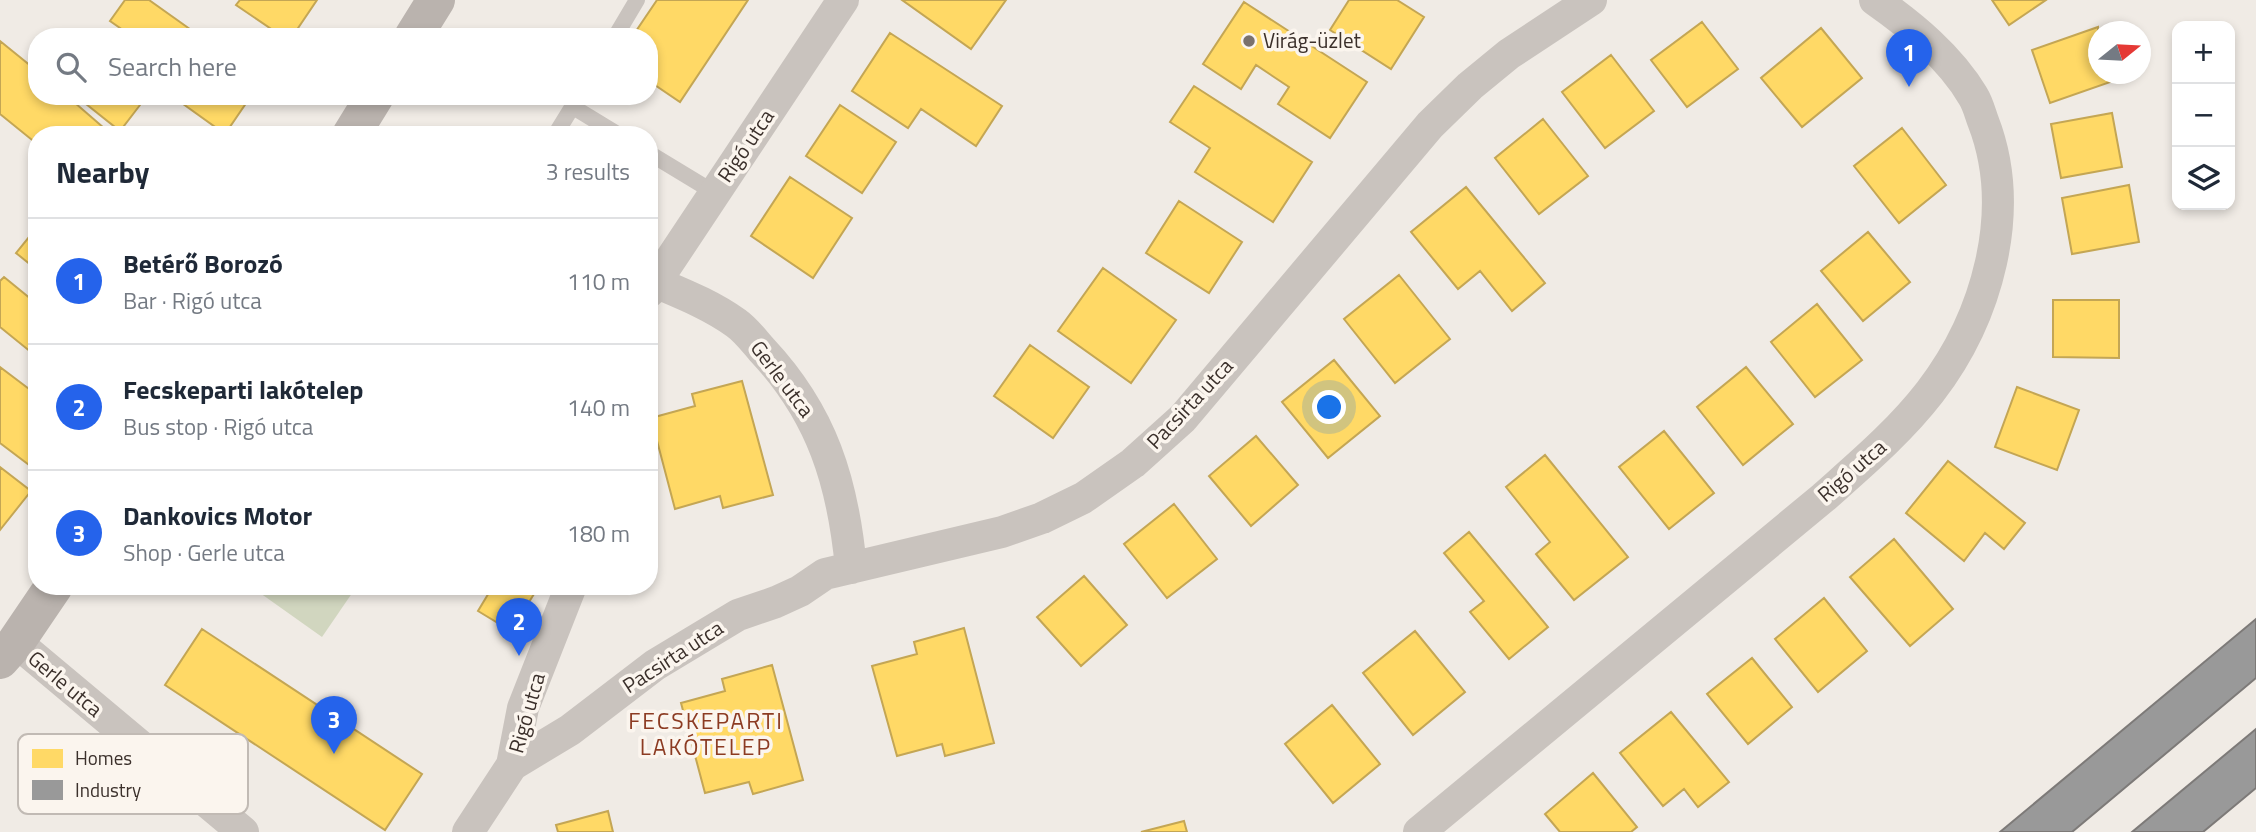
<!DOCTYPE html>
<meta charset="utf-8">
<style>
body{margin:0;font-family:"Titillium Web",sans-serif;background:#f2f2f3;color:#1f2937}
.controls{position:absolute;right:21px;top:21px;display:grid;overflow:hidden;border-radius:14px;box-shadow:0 4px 10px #0003}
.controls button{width:63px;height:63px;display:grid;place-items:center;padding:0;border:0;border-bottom:2px solid #e0e1e3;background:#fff;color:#1f2937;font:35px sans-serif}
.compass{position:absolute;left:2088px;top:21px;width:63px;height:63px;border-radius:50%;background:#fff;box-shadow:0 4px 10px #0003;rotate:72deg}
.you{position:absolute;left:1330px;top:408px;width:24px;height:24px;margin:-18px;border:5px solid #fff;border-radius:50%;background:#1a73e8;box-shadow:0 0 0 10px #1a73e833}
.badge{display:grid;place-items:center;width:46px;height:46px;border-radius:50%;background:#2563eb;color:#fff;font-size:23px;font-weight:700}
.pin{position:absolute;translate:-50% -58px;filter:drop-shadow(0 2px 4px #0008)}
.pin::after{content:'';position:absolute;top:37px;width:24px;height:21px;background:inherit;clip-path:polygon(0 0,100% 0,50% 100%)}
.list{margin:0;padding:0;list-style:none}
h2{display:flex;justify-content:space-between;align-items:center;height:91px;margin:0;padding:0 28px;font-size:30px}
h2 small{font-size:23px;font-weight:400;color:#747a83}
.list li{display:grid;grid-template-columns:46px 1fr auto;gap:21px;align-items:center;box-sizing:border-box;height:126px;padding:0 28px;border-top:2px solid #e0e1e3}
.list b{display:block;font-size:26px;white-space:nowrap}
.list p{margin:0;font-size:23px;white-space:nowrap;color:#747a83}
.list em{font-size:23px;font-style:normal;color:#747a83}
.icon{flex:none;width:38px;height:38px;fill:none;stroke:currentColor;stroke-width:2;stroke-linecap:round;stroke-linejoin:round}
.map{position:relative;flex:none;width:2256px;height:832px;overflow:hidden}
.search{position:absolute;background:#fff;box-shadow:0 4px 10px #0003;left:28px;top:28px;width:630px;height:77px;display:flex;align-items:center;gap:18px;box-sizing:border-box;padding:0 24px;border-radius:28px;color:#747a83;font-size:26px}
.panel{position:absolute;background:#fff;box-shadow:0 4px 10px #0003;left:28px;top:126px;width:630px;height:469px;border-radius:28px}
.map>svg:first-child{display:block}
.green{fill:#d1d6bf}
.homes{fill:#ffd966;stroke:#c4a654;stroke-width:2}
.industry{fill:#999;stroke:#7d7a78;stroke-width:2}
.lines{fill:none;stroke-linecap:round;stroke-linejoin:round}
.service{stroke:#c9c3be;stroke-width:16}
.minor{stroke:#c9c3be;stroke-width:32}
.secondary{stroke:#bab3ae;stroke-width:38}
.poi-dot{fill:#7a716c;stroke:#fbf5ee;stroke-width:2.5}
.labels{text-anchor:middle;stroke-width:7;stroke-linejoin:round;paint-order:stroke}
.poi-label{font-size:21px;fill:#3b302b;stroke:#fbf5ee;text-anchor:start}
.street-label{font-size:21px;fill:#3b302b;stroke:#fbf5ee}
.neighbourhood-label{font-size:23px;letter-spacing:2px;fill:#8c3b22;stroke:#fbf5ee}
.key{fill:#fbf5ee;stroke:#c1bab4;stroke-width:2}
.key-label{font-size:19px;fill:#3b302b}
</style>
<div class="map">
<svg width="2256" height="832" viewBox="0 0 2256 832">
<rect width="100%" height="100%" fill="#f0ebe5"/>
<path class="green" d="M250 586H357L322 637Z"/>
<path class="homes" d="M125 0H149L201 37H133L110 21Z
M240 0H317L292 37H283L236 5Z
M657 0H748L680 102 649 81V37H632Z
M902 0H1006L971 49Z
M1349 0H1397L1424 17 1391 69 1330 30Z
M1992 0H2046L2009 25Z
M1244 2 1367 82 1330 138 1278 104 1289 87 1256 65 1241 89 1203 64Z
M1702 22 1738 69 1687 107 1651 60Z
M2098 27V74H2113L2116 80 2050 103 2032 50Z
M1821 28 1862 78 1802 127 1761 78Z
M890 33 1002 106 976 146 921 109 908 128 852 91Z
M0 41 37 71V96H67L112 135H37V144L0 114Z
M1611 55 1654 111 1605 148 1562 92Z
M1194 86 1312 162 1273 222 1195 172 1210 148 1170 122Z
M76 96H129L140 105 120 131Z
M172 96H251L225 134Z
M840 105 896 142 862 193 806 156Z
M2112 113 2122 167 2061 178 2051 124Z
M1543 119 1588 176 1539 214 1495 158Z
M1902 128 1946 185 1899 223 1854 166Z
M790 177 852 218 813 278 751 236Z
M2129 185 2139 242 2072 254 2062 198Z
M1466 187 1545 283 1512 311 1480 271 1458 289 1411 232Z
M1179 201 1242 242 1209 293 1146 253Z
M37 227V270L16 253Z
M1868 232 1910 282 1863 321 1821 271Z
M1103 268 1176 320 1131 383 1058 331Z
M1399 275 1450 339 1395 383 1344 319Z
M4 277 37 304V357L0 327V281Z
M2053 300H2119V358L2053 357Z
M1817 304 1862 360 1815 397 1771 342Z
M1030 345 1089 387 1053 438 994 396Z
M1334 360 1380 416 1328 458 1282 402Z
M0 367 37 395V471L0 443Z
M1746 367 1793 424 1743 465 1697 407Z
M742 381 773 495 723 508 720 496 675 509 651 418 695 406 692 394Z
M2017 387 2079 410 2057 470 1995 447Z
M1664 431 1714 493 1669 529 1619 467Z
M1256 436 1298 485 1251 526 1209 476Z
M1545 455 1628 557 1574 600 1536 554 1550 542 1506 487Z
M1948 461 2025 523 2004 549 1985 533 1964 561 1906 513Z
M0 467 31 491 0 530Z
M1174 504 1217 559 1167 598 1124 544Z
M1469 532 1548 627 1509 659 1470 612 1484 601 1444 553Z
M1894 539 1953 609 1910 646 1850 577Z
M1084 576 1127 625 1081 666 1037 617Z
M493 586H539L511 631 478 611Z
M1824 598 1867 651 1818 692 1775 639Z
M964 628 994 743 945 756 942 744 897 756 872 666 917 654 914 642Z
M202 629 422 774 385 830 165 685Z
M1415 631 1465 692 1413 735 1363 673Z
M1752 658 1792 707 1748 744 1707 694Z
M772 665 803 780 753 794 749 782 705 793 681 703 725 691 722 679Z
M1332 705 1380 764 1333 803 1285 744Z
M1671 712 1729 782 1698 807 1684 789 1663 806 1620 753Z
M1593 773 1637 827 1631 832H1560L1545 814Z
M608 811 613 832H558L556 825Z
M1184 821 1187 832H1141Z"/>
<path class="industry" d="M2256 619V678L2072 832H2000Z
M2256 729V788L2203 832H2132Z"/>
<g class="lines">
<path class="service" d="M615 37 637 0
M573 107 619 135
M555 135 579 96
M649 153 715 193"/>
<path class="minor" d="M655 282C683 294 711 305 736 323 746 330 754 341 762 350 822 414 843 482 851 568
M649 292 843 0
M16 642 243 832
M512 765 570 730 655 665 738 615 776 602 800 591 825 574 1002 532 1042 518 1083 498 1133 463 1183 418 1430 125 1470 86 1509 54 1591 0
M468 832 512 765 523 708 571 586
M1419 832 1824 497C1861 464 1899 432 1930 392 1987 318 2018 211 1983 121 1980 113 1978 104 1973 96 1950 57 1912 26 1875 0"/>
<path class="secondary" d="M413 37 436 0
M351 135 375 96
M0 660 16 642 54 586"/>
</g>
<circle class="poi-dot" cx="1249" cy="41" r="7"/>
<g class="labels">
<g class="poi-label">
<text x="1263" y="48">Virág-üzlet</text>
</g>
<g class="street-label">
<text transform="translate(746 146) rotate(-56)" y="7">Rigó utca</text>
<text transform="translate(782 379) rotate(53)" y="7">Gerle utca</text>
<text transform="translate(1190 404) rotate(-47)" y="7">Pacsirta utca</text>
<text transform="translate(1852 471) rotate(-41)" y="7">Rigó utca</text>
<text transform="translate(673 657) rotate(-33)" y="7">Pacsirta utca</text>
<text transform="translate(65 684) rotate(40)" y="7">Gerle utca</text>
<text transform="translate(527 713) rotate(-74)" y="7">Rigó utca</text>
</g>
<g class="neighbourhood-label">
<text x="706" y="729">FECSKEPARTI<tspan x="706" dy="26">LAKÓTELEP</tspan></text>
</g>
</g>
<rect x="18" y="734" width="230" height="80" rx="10" class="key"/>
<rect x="32" y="749" width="31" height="19" fill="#ffd966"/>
<rect x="32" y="780" width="31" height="20" fill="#999"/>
<g class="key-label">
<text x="75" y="765">Homes</text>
<text x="75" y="797">Industry</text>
</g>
</svg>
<div class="controls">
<button>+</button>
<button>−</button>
<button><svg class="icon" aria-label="layers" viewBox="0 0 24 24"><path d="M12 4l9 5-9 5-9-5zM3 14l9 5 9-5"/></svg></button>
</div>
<svg class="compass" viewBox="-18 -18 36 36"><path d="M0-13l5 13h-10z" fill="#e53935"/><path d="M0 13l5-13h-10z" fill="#747a83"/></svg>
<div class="you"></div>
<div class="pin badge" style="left:1909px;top:87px">1</div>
<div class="pin badge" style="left:519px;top:656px">2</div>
<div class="pin badge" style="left:334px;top:754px">3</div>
<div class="search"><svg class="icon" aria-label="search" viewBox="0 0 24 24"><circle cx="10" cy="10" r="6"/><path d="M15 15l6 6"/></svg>Search here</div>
<section class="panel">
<h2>Nearby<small>3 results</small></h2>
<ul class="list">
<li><span class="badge">1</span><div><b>Betérő Borozó</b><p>Bar · Rigó utca</p></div><em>110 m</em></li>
<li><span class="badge">2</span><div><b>Fecskeparti lakótelep</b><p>Bus stop · Rigó utca</p></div><em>140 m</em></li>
<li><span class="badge">3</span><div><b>Dankovics Motor</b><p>Shop · Gerle utca</p></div><em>180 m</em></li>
</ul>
</section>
</div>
